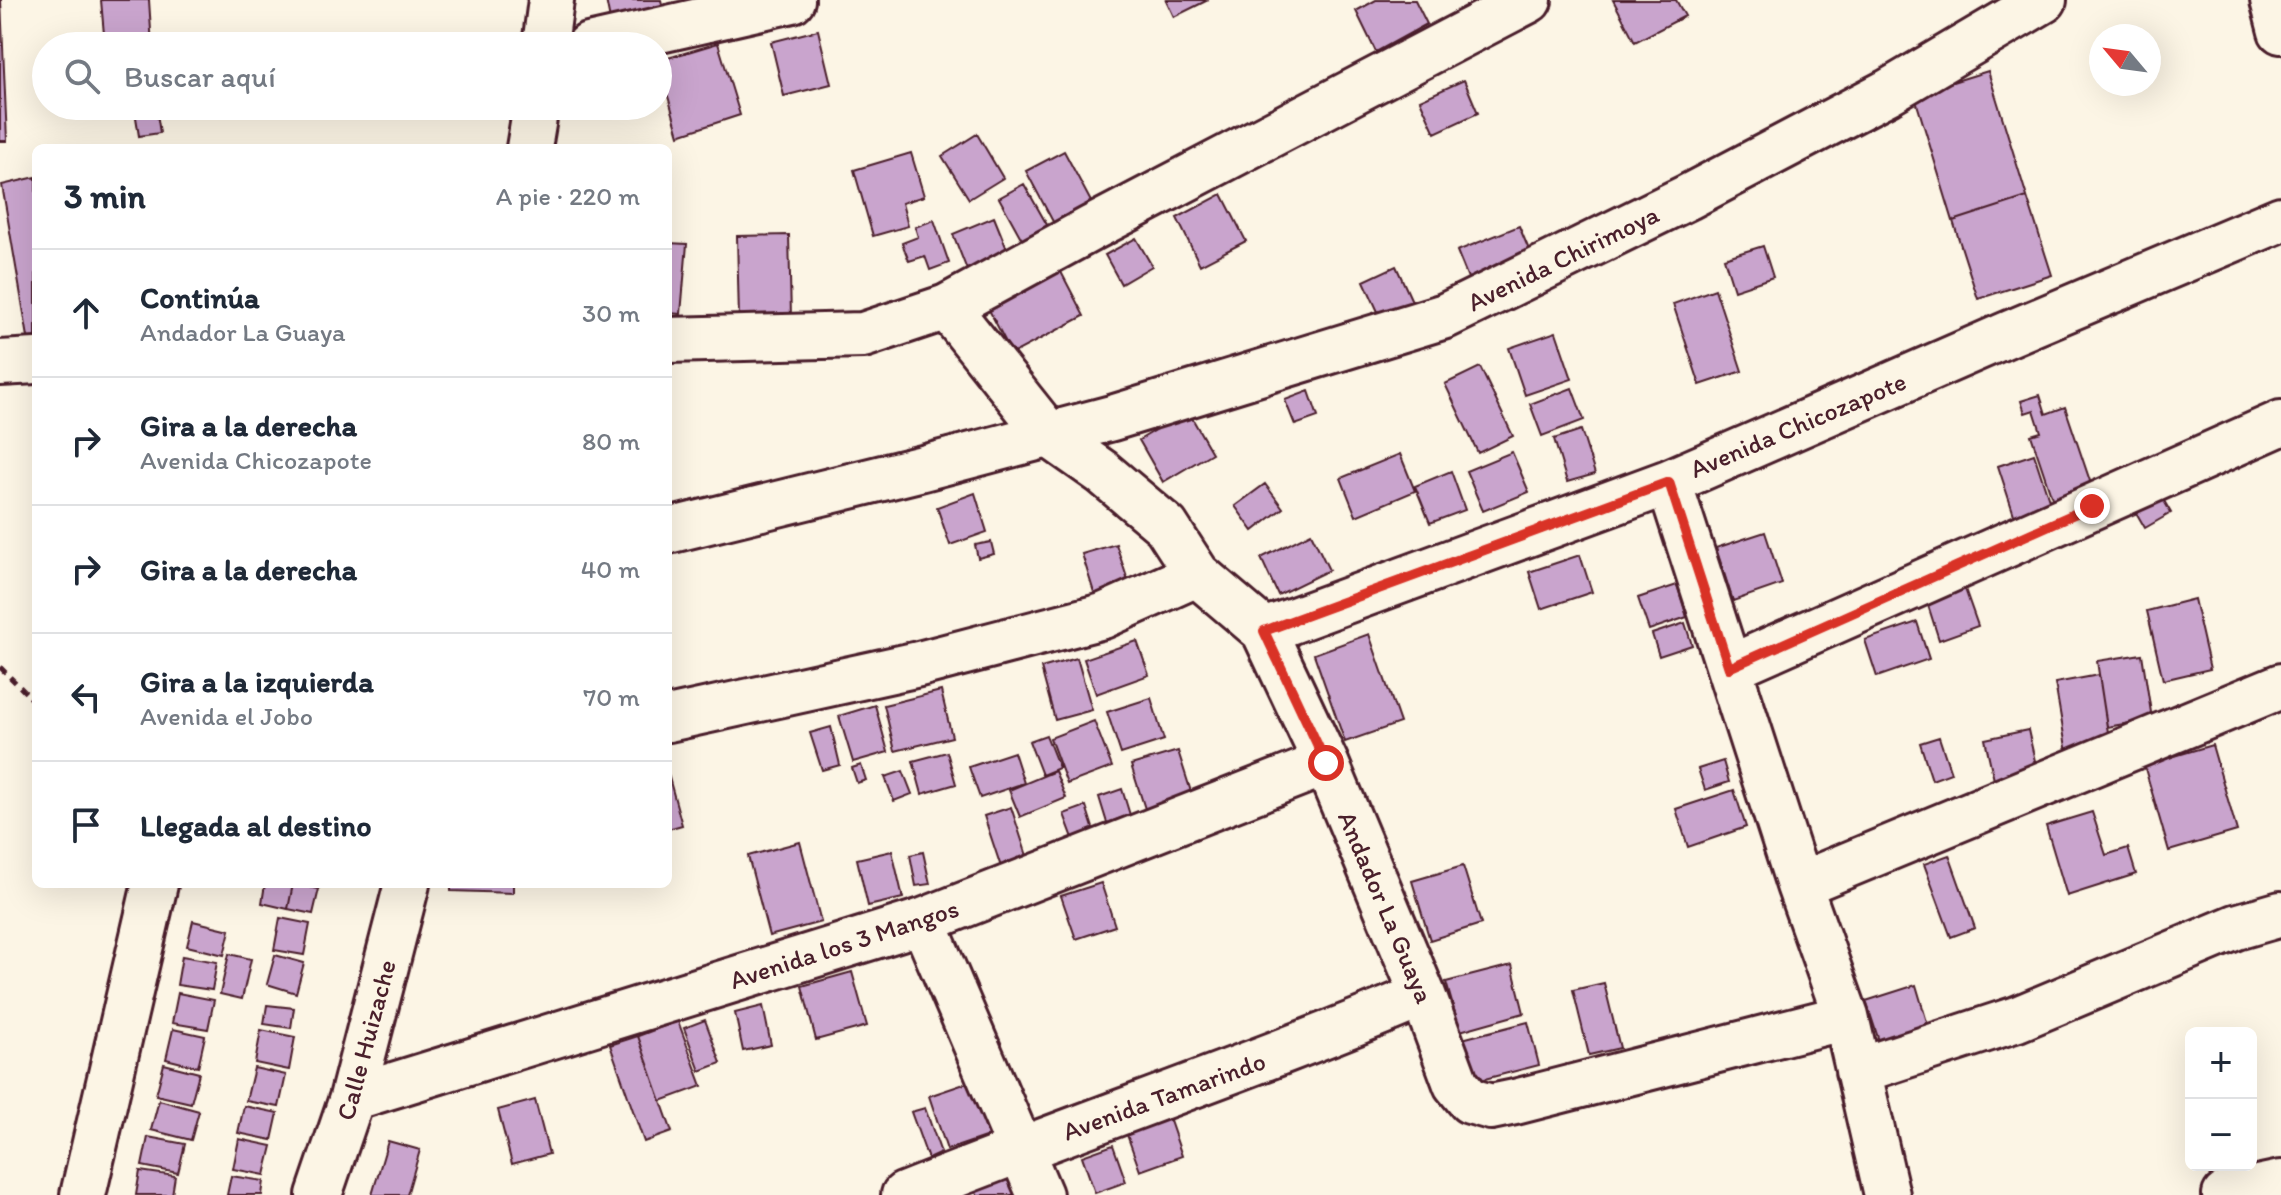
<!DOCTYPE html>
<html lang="es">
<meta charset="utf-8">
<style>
body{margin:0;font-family:Itim,sans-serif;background:#f2f2f3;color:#1f2937}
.controls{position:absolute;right:24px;bottom:24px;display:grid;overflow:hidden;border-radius:12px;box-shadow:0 8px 32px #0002}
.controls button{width:72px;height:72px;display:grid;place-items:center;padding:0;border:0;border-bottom:2px solid #e0e1e3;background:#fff;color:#1f2937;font:40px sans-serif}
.compass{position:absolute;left:2089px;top:24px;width:72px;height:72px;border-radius:50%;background:#fff;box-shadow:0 8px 32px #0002;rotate:299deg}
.stop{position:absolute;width:24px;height:24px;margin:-18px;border:6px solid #d93025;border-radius:50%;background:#fff}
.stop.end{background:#d93025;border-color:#fff;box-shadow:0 2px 8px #0008}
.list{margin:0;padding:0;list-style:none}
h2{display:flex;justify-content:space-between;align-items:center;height:104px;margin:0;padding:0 32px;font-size:34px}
h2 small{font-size:26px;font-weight:400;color:#747a83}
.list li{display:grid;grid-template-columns:52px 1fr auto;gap:24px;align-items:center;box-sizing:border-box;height:128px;padding:0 32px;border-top:2px solid #e0e1e3}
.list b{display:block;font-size:30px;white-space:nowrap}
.list p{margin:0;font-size:26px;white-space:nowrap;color:#747a83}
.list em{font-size:26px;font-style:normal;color:#747a83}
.icon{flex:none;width:44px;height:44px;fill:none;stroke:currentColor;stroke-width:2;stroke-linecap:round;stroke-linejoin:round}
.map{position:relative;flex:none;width:2281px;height:1195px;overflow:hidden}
.search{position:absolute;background:#fff;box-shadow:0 8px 32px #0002;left:32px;top:32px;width:640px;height:88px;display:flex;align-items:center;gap:20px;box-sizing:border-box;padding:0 28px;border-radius:44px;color:#747a83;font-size:30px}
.panel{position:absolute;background:#fff;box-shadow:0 8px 32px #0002;left:32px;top:144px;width:640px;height:744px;border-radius:12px}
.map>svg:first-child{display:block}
.building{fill:#c9a4cd;stroke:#4a1f2b;stroke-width:2}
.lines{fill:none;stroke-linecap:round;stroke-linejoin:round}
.minor-casing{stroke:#4a1f2b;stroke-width:50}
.path{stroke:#4a1f2b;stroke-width:5;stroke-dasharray:8 6;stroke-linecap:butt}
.minor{stroke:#fcf5e5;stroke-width:44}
.route{stroke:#d93025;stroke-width:10}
.labels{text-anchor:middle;stroke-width:7;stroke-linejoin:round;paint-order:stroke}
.street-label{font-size:26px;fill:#4a1f2b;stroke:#fcf5e5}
</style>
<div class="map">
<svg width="2281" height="1195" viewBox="0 0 2281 1195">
<rect width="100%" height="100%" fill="#fcf5e5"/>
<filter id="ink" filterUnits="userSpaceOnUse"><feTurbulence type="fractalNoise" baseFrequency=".0125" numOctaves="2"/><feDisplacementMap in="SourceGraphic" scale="16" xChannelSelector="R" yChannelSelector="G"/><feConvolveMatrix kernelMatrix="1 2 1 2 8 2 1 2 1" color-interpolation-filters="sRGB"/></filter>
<g filter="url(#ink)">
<path class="building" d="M0 0H1L7 141H0Z
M101 0H149L152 46H105Z
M606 0H661L663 8 610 20Z
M1166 0H1208L1174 17Z
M1376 0H1415L1427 24 1376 52 1356 11Z
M1613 0H1676L1685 16 1635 42Z
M818 30 831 84 784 96 771 42Z
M718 43 740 115 679 135 658 61Z
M1988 71 2027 197 1953 221 1914 94Z
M1464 80 1478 113 1435 133 1420 100Z
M156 107 160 133 139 136 135 111Z
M977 134 1003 178 969 199 942 156Z
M1064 151 1097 213 1059 233 1026 171Z
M911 153 924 196 902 203 908 226 873 236 854 170Z
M36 177V341L29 343 2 185Z
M1024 184 1055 239 1030 254 999 198Z
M1222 194 1246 241 1200 265 1177 218Z
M2027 197 2052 275 1978 299 1953 221Z
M994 217 1009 254 967 270 953 234Z
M934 220 949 263 930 270 925 256 909 261 902 243 918 237 915 227Z
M1519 226 1532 257 1470 283 1457 251Z
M789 235 791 317 739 319 737 236Z
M1136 238 1152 266 1121 284 1105 255Z
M668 243 687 244 681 314 668 313Z
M1763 246 1773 277 1734 290 1724 258Z
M1396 266 1416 310 1384 325 1364 281Z
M1060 270 1084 316 1012 354 988 308Z
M1715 289 1742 371 1700 385 1673 304Z
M1556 332 1572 379 1525 395 1509 348Z
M1480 367 1513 436 1478 453 1445 384Z
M1572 388 1584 420 1542 436 1530 404Z
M1309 391 1318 417 1295 425 1285 400Z
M2040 395 2046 414 2065 407 2093 490 2054 504 2031 435 2041 432 2034 410 2025 413 2021 401Z
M1188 411 1212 453 1163 482 1139 440Z
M1581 430 1595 474 1567 482 1554 439Z
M1512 452 1529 492 1483 511 1466 471Z
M1400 454 1415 491 1356 516 1341 478Z
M2034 454 2053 512 2017 524 1998 466Z
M1451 471 1465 510 1430 523 1415 486Z
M1265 484 1283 508 1253 531 1235 506Z
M2156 487 2171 513 2145 528 2130 502Z
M975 493 987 532 950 545 937 507Z
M1765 532 1782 584 1733 601 1716 548Z
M1311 533 1329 570 1278 595 1261 558Z
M991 542 994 554 978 558 975 545Z
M1116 544 1130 587 1096 599 1082 554Z
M1580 555 1592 592 1541 609 1529 572Z
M1677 585 1687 617 1649 630 1638 598Z
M1965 589 1978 626 1939 640 1927 602Z
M2194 599 2210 669 2163 680 2147 611Z
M1917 622 1929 659 1877 677 1865 640Z
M1685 623 1692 645 1659 656 1652 634Z
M1369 634 1400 723 1345 742 1314 654Z
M1137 641 1149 675 1096 694 1084 659Z
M2142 654 2152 719 2107 727 2097 661Z
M1077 658 1092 710 1055 720 1041 668Z
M2099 675 2110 745 2067 753 2055 683Z
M941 691 952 737 895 751 884 705Z
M1151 698 1164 740 1121 754 1107 712Z
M875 705 888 752 853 762 839 716Z
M1094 721 1112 767 1067 784 1050 738Z
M831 727 840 765 822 770 810 733Z
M2028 730 2037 770 1994 780 1985 739Z
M1046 735 1059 768 1042 775 1029 741Z
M1939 737 1951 773 1932 780 1920 743Z
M2212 745 2237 831 2169 851 2144 765Z
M1178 751 1193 798 1146 812 1131 765Z
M947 752 956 784 922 794 913 761Z
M1014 752 1024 783 980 798 969 767Z
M1723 761 1729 782 1705 790 1698 769Z
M861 765 866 780 857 783 852 768Z
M903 771 912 794 894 801 885 777Z
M1055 771 1066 798 1020 817 1009 790Z
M668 774 682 825 668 829Z
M1122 789 1130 815 1107 823 1099 797Z
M1734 790 1746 827 1688 847 1676 809Z
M1086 806 1094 831 1073 838 1064 814Z
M1011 807 1029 862 1002 870 984 816Z
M2092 812 2106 855 2128 848 2136 874 2067 896 2046 826Z
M800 842 821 922 769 936 748 856Z
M892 851 903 898 868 906 857 859Z
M923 852 930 884 916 886 910 855Z
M1949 855 1975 928 1951 937 1924 864Z
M1463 866 1481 924 1430 940 1412 881Z
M1101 883 1115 926 1076 939 1061 896Z
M265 884H293L288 909 262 903Z
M293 884 319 889 313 914 288 909Z
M451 884H513V893L451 891Z
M280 918 310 924 304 955 274 950Z
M193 921 230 930 224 955 187 946Z
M229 954 251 959 242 999 220 994Z
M275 955 304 963 296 993 267 984Z
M182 956 217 962 212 990 177 985Z
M1512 965 1524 1013 1460 1031 1446 982Z
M852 972 867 1026 816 1040 802 986Z
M1604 983 1620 1048 1589 1055 1573 990Z
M1916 985 1930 1032 1881 1047 1866 1001Z
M178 993 214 1000 208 1029 172 1023Z
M267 1005 294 1008 291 1028 264 1024Z
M763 1006 771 1045 743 1051 735 1013Z
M705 1020 721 1063 700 1071 684 1028Z
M678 1021 702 1086 661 1101 638 1036Z
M1528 1022 1539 1065 1473 1082 1462 1039Z
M173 1029 205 1036 198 1067 166 1059Z
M261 1030 295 1037 289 1070 255 1063Z
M638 1036 672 1132 644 1142 610 1045Z
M164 1064 199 1073 191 1103 156 1095Z
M254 1068 286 1075 279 1107 246 1101Z
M970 1082 988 1136 947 1150 929 1096Z
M159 1100 199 1111 191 1140 151 1130Z
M535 1100 549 1154 512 1164 498 1110Z
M244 1106 278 1113 272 1140 238 1133Z
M925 1108 941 1153 928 1159 911 1112Z
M1169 1118 1182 1156 1140 1171 1126 1132Z
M148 1137 185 1144 178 1173 142 1166Z
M239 1139 272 1146 265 1175 233 1169Z
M388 1141 420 1150 407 1195H372Z
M1113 1145 1126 1182 1095 1193 1082 1156Z
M140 1171 175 1176 172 1195H136Z
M1016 1175 1023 1195H977L975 1189Z
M231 1176 264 1181 262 1195H227Z"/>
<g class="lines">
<g class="minor-casing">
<path id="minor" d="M2273 0 2281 31
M545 46 551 0
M589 46 792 0
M529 148 536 106
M947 307 1048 434 1102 472 1166 526 1197 574 1264 631 1326 763 1423 995 1456 1084 1470 1101 1491 1107 1515 1102 1846 1017
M668 340 863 335 947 307 1092 228 1529 0
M0 363 36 361
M1669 482 1799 885 1846 1017 1887 1195
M668 531 923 468 1112 418 1445 316 1688 197 1888 92 2044 0
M1264 631 1669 482 2006 335 2281 219
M1729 668 2281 423
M668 719 919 664 1103 616 1197 574
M1799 885 2281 686
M923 921 1040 1195
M1858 1071 2017 1019 2236 927 2281 914
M352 1098 923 921 1326 763
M83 1195 155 884
M319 1195 352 1098 407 884
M904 1195C1076 1126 1252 1067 1423 995
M2225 1195 2281 1183"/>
</g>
<path class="path" d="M0 667 36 703"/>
<use href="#minor" class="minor"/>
</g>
</g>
<g class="lines" filter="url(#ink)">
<path class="route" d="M1326 763 1264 631 1669 482 1729 668 2092 506"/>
</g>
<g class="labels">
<g class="street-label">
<text transform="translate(1563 258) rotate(-26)" y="9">Avenida Chirimoya</text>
<text transform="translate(1798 425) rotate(-23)" y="9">Avenida Chicozapote</text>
<text transform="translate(1386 907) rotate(67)" y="9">Andador La Guaya</text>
<text transform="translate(844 944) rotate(-18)" y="9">Avenida los 3 Mangos</text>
<text transform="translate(366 1040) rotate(-75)" y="9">Calle Huizache</text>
<text transform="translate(1164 1096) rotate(-20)" y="9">Avenida Tamarindo</text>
</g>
</g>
</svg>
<div class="controls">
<button>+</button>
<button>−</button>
</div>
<svg class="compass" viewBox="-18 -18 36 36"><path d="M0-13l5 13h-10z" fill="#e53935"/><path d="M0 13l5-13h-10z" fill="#747a83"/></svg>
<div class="stop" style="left:1326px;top:763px"></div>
<div class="stop end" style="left:2092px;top:506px"></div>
<div class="search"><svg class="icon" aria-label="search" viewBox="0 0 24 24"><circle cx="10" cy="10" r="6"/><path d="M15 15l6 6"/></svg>Buscar aquí</div>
<section class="panel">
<h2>3 min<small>A pie · 220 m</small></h2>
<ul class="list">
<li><svg class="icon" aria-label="ahead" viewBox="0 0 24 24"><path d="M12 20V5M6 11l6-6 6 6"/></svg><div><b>Continúa</b><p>Andador La Guaya</p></div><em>30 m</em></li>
<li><svg class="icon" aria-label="right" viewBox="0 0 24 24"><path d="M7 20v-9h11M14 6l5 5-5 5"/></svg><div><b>Gira a la derecha</b><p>Avenida Chicozapote</p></div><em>80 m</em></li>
<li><svg class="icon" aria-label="right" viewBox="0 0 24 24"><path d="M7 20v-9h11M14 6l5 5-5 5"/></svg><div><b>Gira a la derecha</b></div><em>40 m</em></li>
<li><svg class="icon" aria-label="left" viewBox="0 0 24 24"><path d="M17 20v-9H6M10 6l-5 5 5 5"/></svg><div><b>Gira a la izquierda</b><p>Avenida el Jobo</p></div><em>70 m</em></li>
<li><svg class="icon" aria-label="arrive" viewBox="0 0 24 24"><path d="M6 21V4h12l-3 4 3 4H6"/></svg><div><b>Llegada al destino</b></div></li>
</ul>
</section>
</div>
